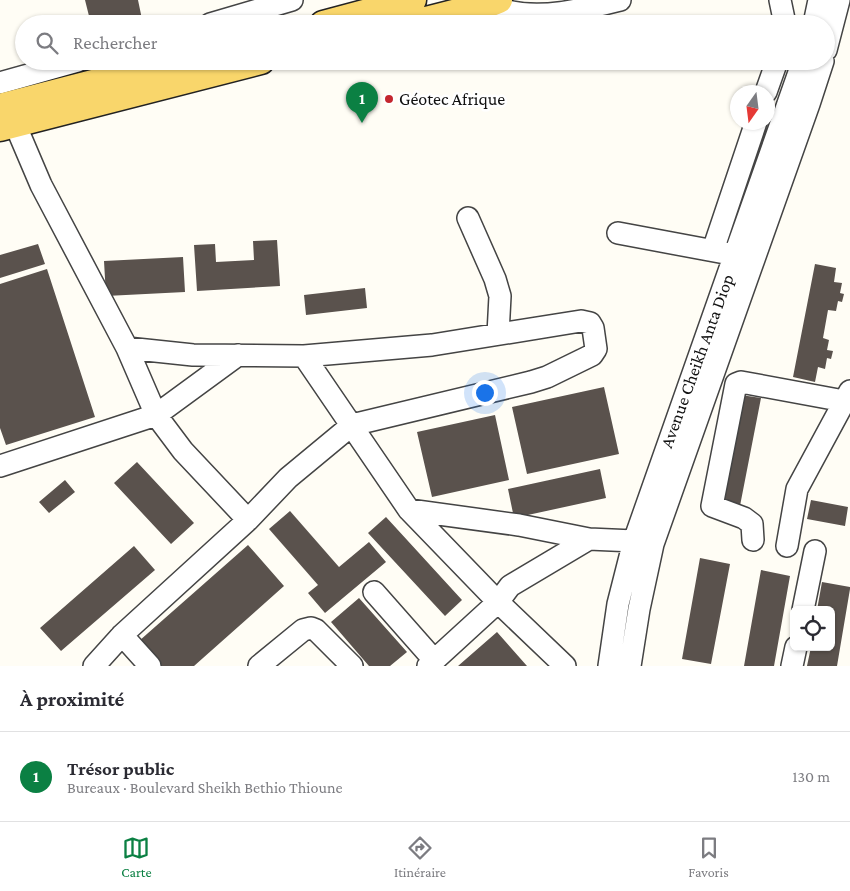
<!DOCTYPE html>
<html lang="fr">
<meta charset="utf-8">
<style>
body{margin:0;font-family:"Crimson Pro",serif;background:#f7f7f7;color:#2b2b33}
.controls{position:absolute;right:15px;bottom:15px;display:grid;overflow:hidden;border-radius:8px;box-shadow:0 1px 4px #0004}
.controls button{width:45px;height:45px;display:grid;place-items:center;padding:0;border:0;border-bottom:1px solid #e1e1e2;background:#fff;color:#2b2b33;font:25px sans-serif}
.compass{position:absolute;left:730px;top:85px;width:45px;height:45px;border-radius:50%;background:#fff;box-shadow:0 1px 4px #0004;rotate:194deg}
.you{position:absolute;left:484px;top:392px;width:18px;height:18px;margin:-12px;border:4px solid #fff;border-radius:50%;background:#1a73e8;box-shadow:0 0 0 8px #1a73e833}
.badge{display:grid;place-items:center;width:32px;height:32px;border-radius:50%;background:#0b8043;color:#fff;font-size:16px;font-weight:700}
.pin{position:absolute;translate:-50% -41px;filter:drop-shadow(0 1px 2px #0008)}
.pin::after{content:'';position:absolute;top:26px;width:18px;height:15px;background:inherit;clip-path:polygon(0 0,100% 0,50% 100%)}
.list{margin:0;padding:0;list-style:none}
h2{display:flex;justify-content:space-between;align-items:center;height:65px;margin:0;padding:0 20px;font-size:21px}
h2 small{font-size:16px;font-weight:400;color:#7c7c81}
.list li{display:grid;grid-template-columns:32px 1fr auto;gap:15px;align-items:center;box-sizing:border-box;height:90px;padding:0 20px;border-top:1px solid #e1e1e2}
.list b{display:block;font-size:19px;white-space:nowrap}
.list p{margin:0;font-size:16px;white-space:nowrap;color:#7c7c81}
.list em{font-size:16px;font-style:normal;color:#7c7c81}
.icon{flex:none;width:28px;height:28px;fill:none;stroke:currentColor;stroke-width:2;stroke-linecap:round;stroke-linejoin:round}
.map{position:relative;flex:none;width:850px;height:666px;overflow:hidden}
.search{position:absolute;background:#fff;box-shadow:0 1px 4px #0004;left:15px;right:15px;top:15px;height:55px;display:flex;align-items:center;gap:12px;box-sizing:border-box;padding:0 18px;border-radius:28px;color:#7c7c81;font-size:19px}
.sheet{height:155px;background:#fff}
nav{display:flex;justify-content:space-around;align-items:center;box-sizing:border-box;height:70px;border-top:1px solid #e1e1e2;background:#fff;font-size:14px;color:#7c7c81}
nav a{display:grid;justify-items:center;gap:2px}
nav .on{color:#0b8043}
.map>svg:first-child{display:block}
.building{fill:#5a524d}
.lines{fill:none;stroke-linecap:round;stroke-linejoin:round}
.minor-casing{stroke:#444;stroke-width:24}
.major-casing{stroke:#222;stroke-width:29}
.minor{stroke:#fff;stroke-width:21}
.major{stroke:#f9d66b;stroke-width:26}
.poi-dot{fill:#c4262e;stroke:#fff;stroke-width:2}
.labels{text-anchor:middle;stroke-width:5;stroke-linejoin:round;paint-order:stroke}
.poi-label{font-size:18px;fill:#111;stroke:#fff;text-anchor:start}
.street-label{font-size:18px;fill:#111;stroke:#fff}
</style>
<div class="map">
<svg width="850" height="666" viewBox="0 0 850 666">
<rect width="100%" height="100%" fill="#fffdf5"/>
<path class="building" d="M85 0H138L143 24H91Z
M277 240 280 286 197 291 194 245 215 244 216 262 254 260 253 241Z
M38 244 45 264 0 278V255Z
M183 257 185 292 106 296 104 261Z
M815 264 836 268 834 282 842 283 840 293 844 294 842 302 838 301 836 311 828 310 823 338 829 340 827 350 833 351 831 359 827 358 825 369 818 367 815 382 793 377Z
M47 269 95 417 6 445 0 428V284Z
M365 288 367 308 306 315 304 295Z
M604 387 619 454 527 474 512 407Z
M741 395 761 398 739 511 719 507Z
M495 415 509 480 432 497 417 432Z
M137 462 194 523 171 544 114 483Z
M600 469 606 498 514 518 508 489Z
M65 480 75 492 49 513 39 502Z
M811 500 848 507 845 526 807 519Z
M290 511 339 567 369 542 386 562 325 613 308 593 318 585 269 529Z
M386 517 462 600 445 616 368 533Z
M248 545 284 586 194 666H161L139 641Z
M134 546 155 570 61 651 40 628Z
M700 558 730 564 711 664 682 659Z
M761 570 790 576 774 666H744Z
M822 582 850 587V589L837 666H807L811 647H831V610H817Z
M359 598 407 652 390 666H369L331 622Z
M497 632 527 666H458Z"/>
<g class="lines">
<g class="minor-casing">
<path id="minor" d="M780 0 785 24
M489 4C495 7 501 10 507 11 544 20 584 9 620 0
M210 24 292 0
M814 24 819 0
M826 50 839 0
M0 83 78 61
M766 92 777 61
M15 124 41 185 127 348 156 415 183 451 248 520
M468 218 495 279 500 296 498 334
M618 233 725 253
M713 250 756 122
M304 356 409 510 498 602 565 666
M0 466 156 415 238 355
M409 510 519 525 589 539 634 541
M753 540 752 524 744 518 712 506 736 384 741 382 844 401
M787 546 797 489 850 391
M374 592 434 660
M803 610 815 551
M122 635 150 666
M94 666 122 635 248 520 288 478 352 425 531 382 547 377 592 355 596 349 593 328 590 323 581 321 432 345 304 356 193 355 127 348
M259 666 303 630 311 628 316 630 352 666
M428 666 498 602 510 586 589 539
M609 666 618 604 634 541 803 61
M630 666 639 609 653 544 809 104 823 61
M792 666 796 647"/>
</g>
<g class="major-casing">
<path id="major" d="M323 24 413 0
M410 24 489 4 499 0
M0 107 178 61
M0 128 261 61"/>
</g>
<use href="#minor" class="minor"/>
<use href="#major" class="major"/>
</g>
<circle class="poi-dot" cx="389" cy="99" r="5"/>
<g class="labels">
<g class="poi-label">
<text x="399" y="105">Géotec Afrique</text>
</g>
<g class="street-label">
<text transform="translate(697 361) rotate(-70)" y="6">Avenue Cheikh Anta Diop</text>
</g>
</g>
</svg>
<div class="controls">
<button><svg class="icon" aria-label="locate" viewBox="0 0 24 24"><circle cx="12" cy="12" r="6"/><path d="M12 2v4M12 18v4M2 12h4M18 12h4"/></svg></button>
</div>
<svg class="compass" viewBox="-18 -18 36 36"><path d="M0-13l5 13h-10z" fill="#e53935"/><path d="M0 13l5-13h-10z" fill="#7c7c81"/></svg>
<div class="you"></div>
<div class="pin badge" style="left:362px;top:123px">1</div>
<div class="search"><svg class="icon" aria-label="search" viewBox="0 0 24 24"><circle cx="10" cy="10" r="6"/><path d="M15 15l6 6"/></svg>Rechercher</div>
</div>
<section class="sheet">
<h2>À proximité<small></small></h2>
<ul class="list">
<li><span class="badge">1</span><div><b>Trésor public</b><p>Bureaux · Boulevard Sheikh Bethio Thioune</p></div><em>130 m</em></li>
</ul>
</section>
<nav>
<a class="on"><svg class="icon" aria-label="map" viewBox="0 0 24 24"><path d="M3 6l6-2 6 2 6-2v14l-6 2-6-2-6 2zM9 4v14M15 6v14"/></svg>Carte</a>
<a><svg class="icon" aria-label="directions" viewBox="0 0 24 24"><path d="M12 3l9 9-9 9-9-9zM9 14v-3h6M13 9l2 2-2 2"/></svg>Itinéraire</a>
<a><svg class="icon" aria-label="saved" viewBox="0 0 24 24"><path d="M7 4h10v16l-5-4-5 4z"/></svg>Favoris</a>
</nav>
